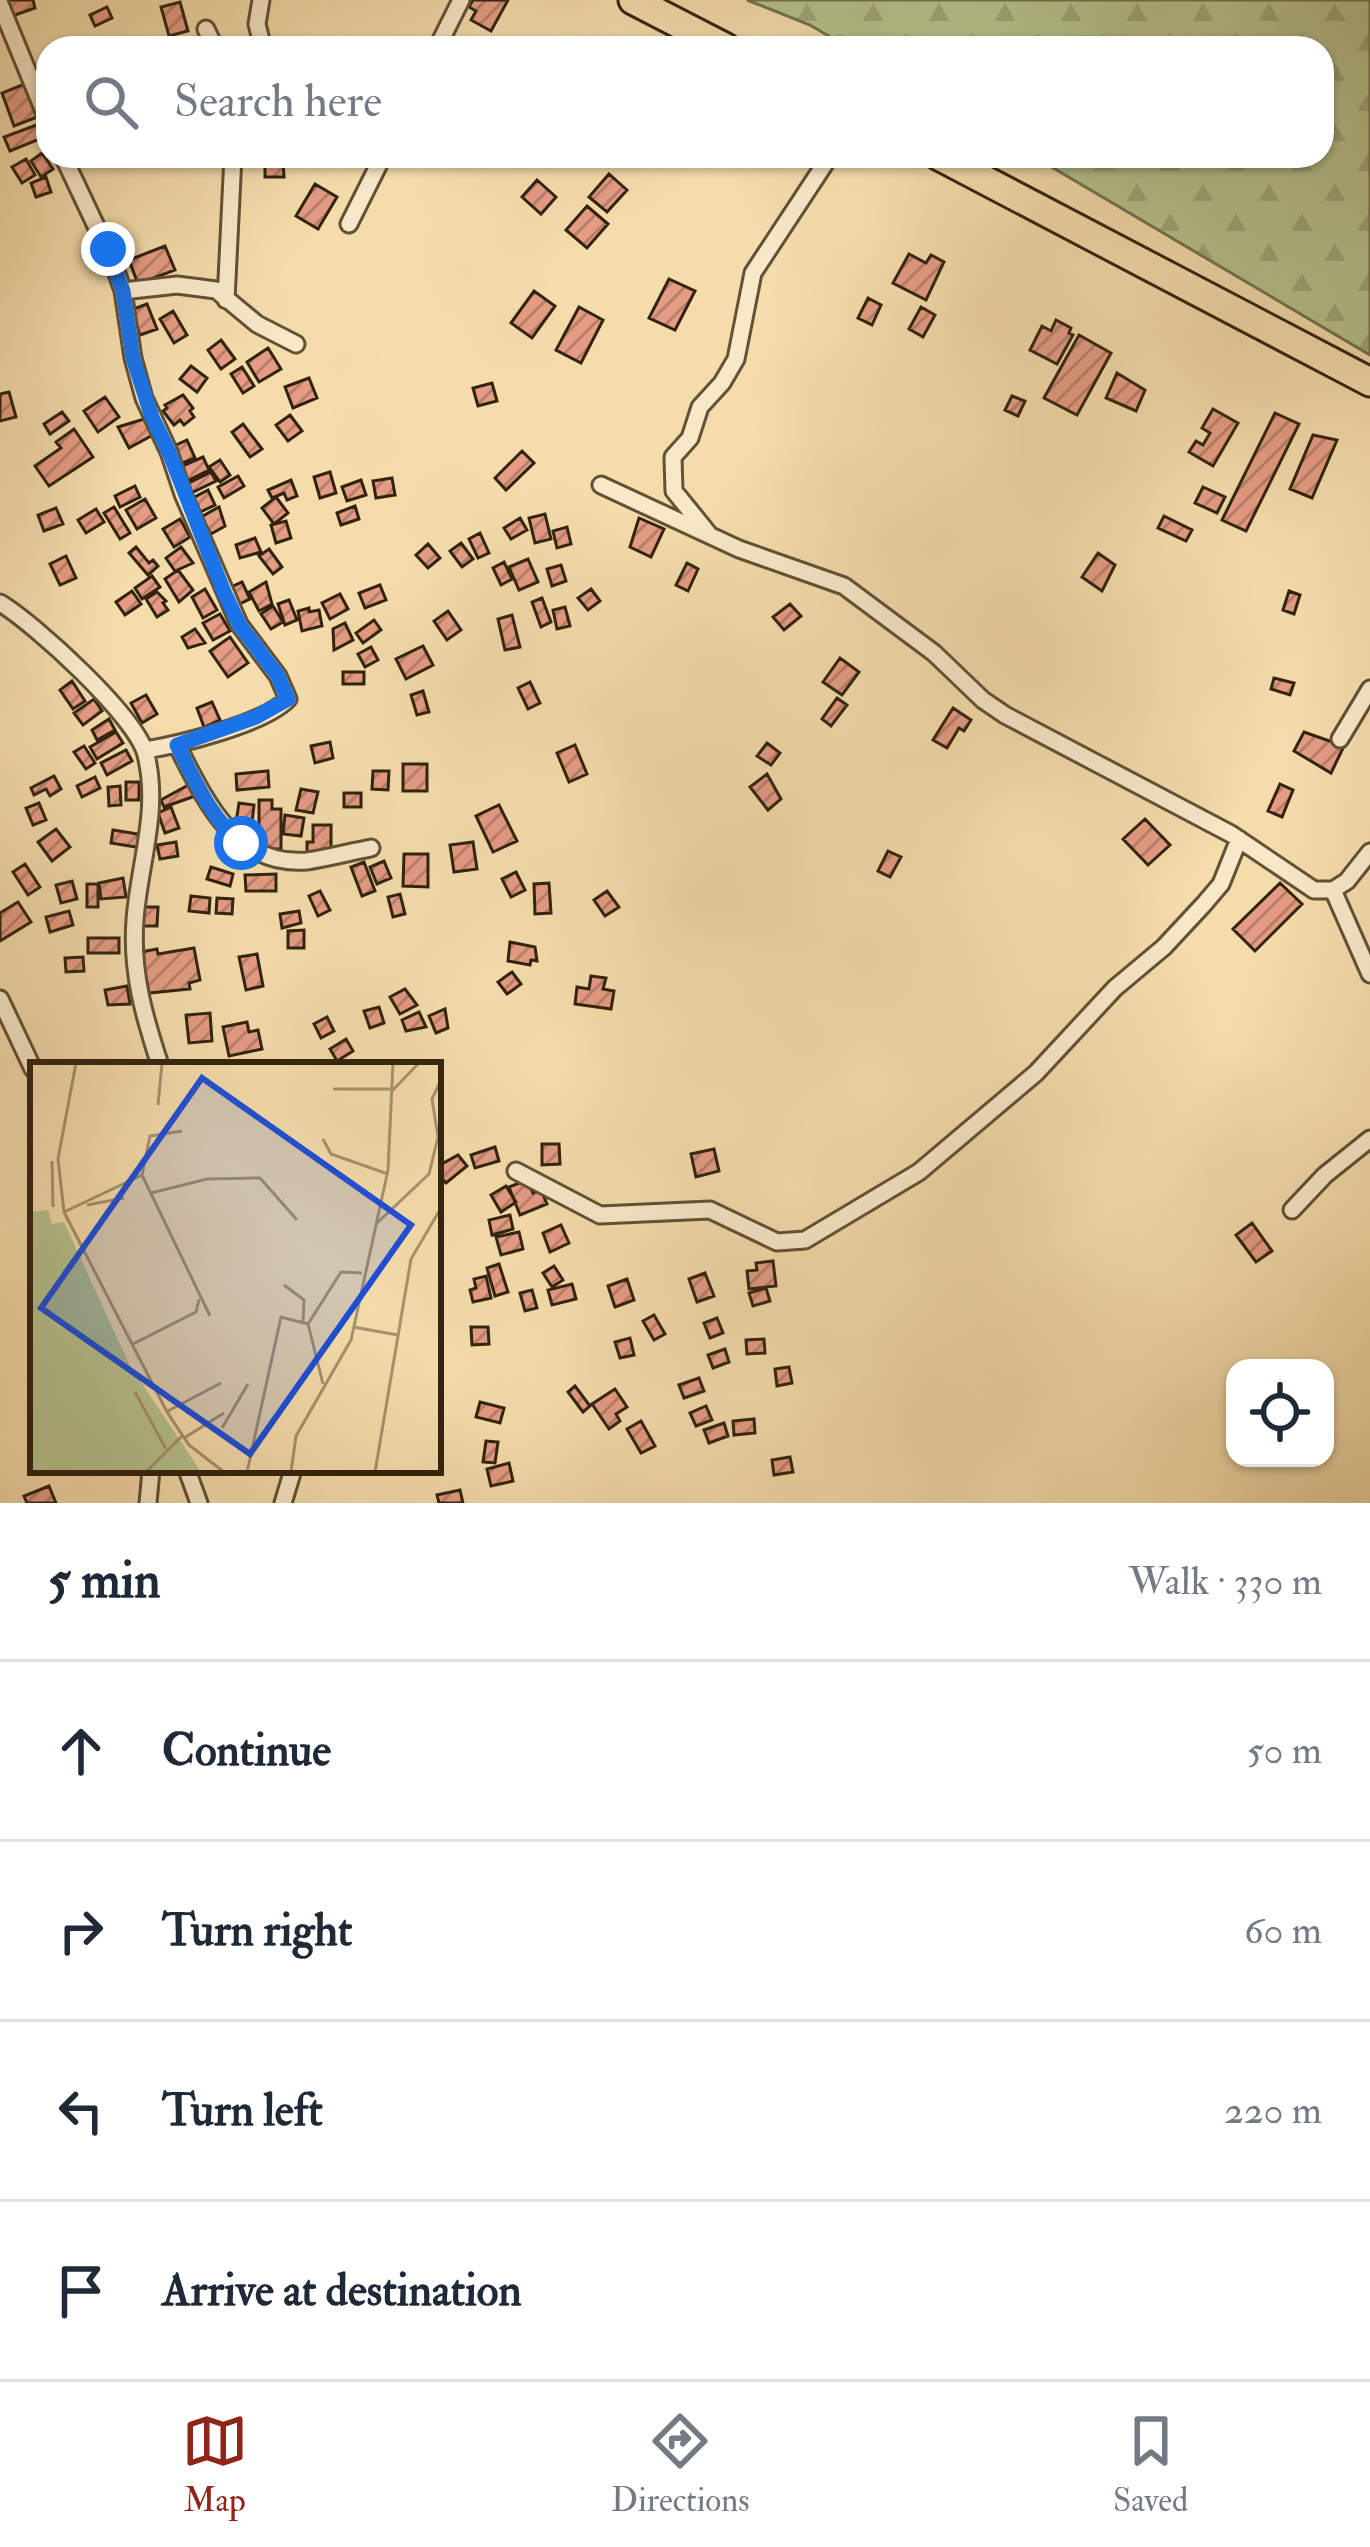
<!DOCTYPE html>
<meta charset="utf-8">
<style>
body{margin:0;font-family:"IM FELL Double Pica",serif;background:#f2f2f3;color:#1f2937}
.controls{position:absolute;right:36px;bottom:36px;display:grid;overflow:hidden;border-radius:24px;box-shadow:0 3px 9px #0004}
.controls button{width:108px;height:108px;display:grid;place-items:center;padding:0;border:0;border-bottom:3px solid #e0e1e3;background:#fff;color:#1f2937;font:60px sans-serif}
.stop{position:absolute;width:36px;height:36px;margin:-27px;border:9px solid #1a73e8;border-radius:50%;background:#fff}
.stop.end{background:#1a73e8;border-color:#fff;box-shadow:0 3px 12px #0008}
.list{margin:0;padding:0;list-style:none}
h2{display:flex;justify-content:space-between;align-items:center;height:156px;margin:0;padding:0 48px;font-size:51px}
h2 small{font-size:39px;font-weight:400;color:#747a83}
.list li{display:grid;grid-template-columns:78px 1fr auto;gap:36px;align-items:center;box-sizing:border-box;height:180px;padding:0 48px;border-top:3px solid #e0e1e3}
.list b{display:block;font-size:45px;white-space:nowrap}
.list em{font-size:39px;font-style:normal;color:#747a83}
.icon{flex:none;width:66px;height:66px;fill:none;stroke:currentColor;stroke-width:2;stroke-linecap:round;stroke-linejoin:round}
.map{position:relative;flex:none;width:1370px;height:1503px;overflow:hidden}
.search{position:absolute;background:#fff;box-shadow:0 3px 9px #0004;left:36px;right:36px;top:36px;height:132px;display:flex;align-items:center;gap:30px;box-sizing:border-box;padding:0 42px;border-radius:36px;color:#747a83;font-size:45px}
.sheet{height:876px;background:#fff}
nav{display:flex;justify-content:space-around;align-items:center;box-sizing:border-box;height:168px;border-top:3px solid #e0e1e3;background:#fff;font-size:33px;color:#747a83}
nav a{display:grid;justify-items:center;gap:6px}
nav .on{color:#8f2418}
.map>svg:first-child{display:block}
.forest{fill:url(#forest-firs);stroke:#73724e;stroke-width:3}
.building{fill:url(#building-hatch);stroke:#31230f;stroke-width:3}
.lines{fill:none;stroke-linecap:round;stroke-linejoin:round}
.street-casing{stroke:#625136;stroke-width:21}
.highway-casing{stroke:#31230f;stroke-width:33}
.street{stroke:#f8e8c8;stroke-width:15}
.highway{stroke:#f4dcab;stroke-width:27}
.route{stroke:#1a73e8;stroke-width:15}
.inset-road{fill:none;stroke:#a6926d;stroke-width:3}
.view{fill:#1d4ed8;fill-opacity:0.15;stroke:#1d4ed8;stroke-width:6}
.inset-edge{fill:none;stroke:#31230f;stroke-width:6}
</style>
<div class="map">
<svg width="1370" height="1503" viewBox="0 0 1370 1503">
<defs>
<pattern id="forest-firs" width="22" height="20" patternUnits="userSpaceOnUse" patternTransform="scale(3)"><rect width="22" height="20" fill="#b5c28e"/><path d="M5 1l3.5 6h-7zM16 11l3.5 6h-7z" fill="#9ca679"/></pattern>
<pattern id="building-hatch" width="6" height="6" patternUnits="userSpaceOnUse" patternTransform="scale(3)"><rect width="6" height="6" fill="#e59c84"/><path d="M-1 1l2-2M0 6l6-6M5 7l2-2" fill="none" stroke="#ba7f6a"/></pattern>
</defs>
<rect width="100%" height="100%" fill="#f4dcab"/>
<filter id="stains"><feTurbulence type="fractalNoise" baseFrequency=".00167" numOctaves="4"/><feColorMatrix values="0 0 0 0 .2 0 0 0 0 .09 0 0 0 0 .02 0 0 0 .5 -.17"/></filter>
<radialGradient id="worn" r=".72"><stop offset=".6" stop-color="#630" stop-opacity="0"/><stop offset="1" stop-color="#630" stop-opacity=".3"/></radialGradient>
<path class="forest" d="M747 0H1370V355L1033 156H1322V48H849L810 25Z"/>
<path class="building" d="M6 0H33L35 8 12 16Z
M473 0H508L491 31 471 20 476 11 469 7Z
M180 2 188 31 169 36 161 7Z
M107 7 112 18 95 26 90 15Z
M27 83 40 116 14 126 2 93Z
M42 123 47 136 10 151 4 137Z
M42 153 53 169 41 177 31 161Z
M26 159 35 175 22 183 12 167Z
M283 161 284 177H265V166Z
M609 174 627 190 607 212 589 197Z
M46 177 51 192 36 197 31 183Z
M537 180 556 197 541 214 522 197Z
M315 184 337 197 318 229 296 216Z
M587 206 608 224 587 248 566 230Z
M165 246 175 270 138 284 129 260Z
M909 254 926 263 931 255 944 262 926 300 893 283Z
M669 279 695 291 675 330 649 318Z
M534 291 555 306 532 338 511 323Z
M868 298 881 305 872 325 858 318Z
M147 304 157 329 140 335 131 310Z
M579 307 603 320 581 363 556 350Z
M921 307 935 315 923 337 909 329Z
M173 311 187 335 174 343 160 319Z
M1056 320 1071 328 1069 333 1073 335 1057 364 1030 350 1042 326 1051 331Z
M1079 335 1111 353 1077 415 1044 398Z
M221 340 235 359 221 369 208 350Z
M268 348 281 369 259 382 247 362Z
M191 366 207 378 197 392 180 379Z
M242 367 254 386 243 393 231 374Z
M1117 373 1145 390 1136 411 1106 398Z
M309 378 317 398 293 408 285 387Z
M492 383 497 401 478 406 473 388Z
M9 392 16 417 0 421V394Z
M183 395 193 408 190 411 194 417 184 425 180 420 174 425 163 411 167 408 165 405Z
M1012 396 1025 401 1018 416 1005 410Z
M105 397 119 417 98 432 84 411Z
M1213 409 1238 423 1213 466 1189 452 1196 441 1203 445 1210 433 1202 428Z
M62 412 69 421 50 434 44 424Z
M1275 413 1299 424 1246 531 1222 520Z
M290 415 302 431 288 441 276 425Z
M144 419 153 435 129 448 118 427Z
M243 424 262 449 250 457 232 432Z
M74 429 93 457 49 486 35 466 61 448 56 442Z
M1313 435 1337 440 1312 498 1290 489Z
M187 440 195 458 180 464 172 447Z
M522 451 534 463 506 490 495 478Z
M203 457 209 470 187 481 180 467Z
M220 460 230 475 220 482 209 467Z
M211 472 216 481 189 494 185 485Z
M330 472 336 493 320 498 314 477Z
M238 476 244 486 224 498 218 487Z
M392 478 395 495 376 498 373 481Z
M291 480 297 496 287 500 284 493 272 498 268 490Z
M361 480 366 495 347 501 342 487Z
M135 486 140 497 120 507 115 496Z
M1203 487 1225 497 1217 513 1195 503Z
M208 490 215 505 198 513 191 499Z
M276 497 288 513 274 524 262 508Z
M145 499 156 518 137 529 126 510Z
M355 506 359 519 341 525 337 513Z
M114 507 130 533 120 539 104 513Z
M219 507 225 526 211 534 201 517Z
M56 508 63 524 44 531 38 515Z
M96 509 104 522 86 533 78 520Z
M545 514 551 539 535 543 529 518Z
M1164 516 1192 530 1186 541 1158 528Z
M520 518 527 530 511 539 504 528Z
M639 518 664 529 651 557 630 547Z
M180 519 190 537 174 547 163 529Z
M286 521 291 538 276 543 271 525Z
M567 527 571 544 557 548 553 531Z
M480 533 489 553 478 558 469 539Z
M255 538 261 552 240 558 236 545Z
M461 543 473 559 462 567 450 551Z
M428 544 440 558 428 568 416 555Z
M136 547 149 563 153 560 158 566 148 575 129 553Z
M181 547 193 563 175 571 166 558Z
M269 549 282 567 273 574 259 556Z
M1098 553 1115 565 1102 591 1082 577Z
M66 556 76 578 60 585 50 564Z
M528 559 538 582 519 590 509 567Z
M504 562 512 579 501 585 493 568Z
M687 563 698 569 688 591 676 585Z
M561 565 566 581 552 586 547 569Z
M178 570 193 590 179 602 165 579Z
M152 576 160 587 142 599 135 588Z
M242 582 250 599 235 606 227 589Z
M266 582 272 604 259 611 249 592Z
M380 585 386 600 365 608 359 593Z
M205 589 217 610 203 618 192 597Z
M591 589 600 601 588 610 578 598Z
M132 591 141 604 125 615 116 602Z
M1289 591 1300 595 1294 614 1283 610Z
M157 592 166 601 163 603 168 610 157 617 146 599Z
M340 594 348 609 330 619 322 603Z
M542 598 551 622 541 627 532 602Z
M289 600 297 620 285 625 278 604Z
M790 604 801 616 784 630 773 617Z
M273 606 283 622 271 629 261 614Z
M565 607 570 626 557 629 553 610Z
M309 608V612L319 610 322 626 302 631 298 611Z
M448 611 461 630 447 640 434 621Z
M220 614 230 631 213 640 203 623Z
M512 615 520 647 505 650 498 619Z
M374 620 381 630 363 643 356 633Z
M345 623 353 640 334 650 333 629Z
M195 629 205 643 188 648 182 637Z
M230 637 248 663 228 677 210 651Z
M423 646 433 665 406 679 396 659Z
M371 647 378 660 365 667 358 654Z
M840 658 859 672 842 695 823 682Z
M343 672H364V684H343Z
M1274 678 1294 683 1290 695 1271 689Z
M72 681 85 701 73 709 60 690Z
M530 682 540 703 528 709 518 688Z
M423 691 429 712 417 715 411 695Z
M146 695 157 714 142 723 131 703Z
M837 698 847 705 831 726 822 719Z
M94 699 102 711 83 725 74 713Z
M212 702 220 720 204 727 197 708Z
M953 708 971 720 964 731 959 728 947 748 933 740Z
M109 719 115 730 97 740 92 730Z
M116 732 123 743 97 759 90 747Z
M1304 732 1344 746 1331 773 1294 751Z
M330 742 333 758 315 763 311 746Z
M767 743 780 753 771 765 757 756Z
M575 745 587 774 569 782 557 753Z
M84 746 95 763 86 769 74 752Z
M126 750 132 761 107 775 101 763Z
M403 764H427V791H403Z
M268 771 269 787 237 790 236 774Z
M373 771H389L388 790 372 789Z
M767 774 781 799 768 810 750 787Z
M54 776 61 789 50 796 46 789 34 795 31 788Z
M95 777 100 788 82 797 77 786Z
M126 782H139V800H126Z
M190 784 195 796 164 807 161 800Z
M1280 784 1293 790 1282 817 1268 811Z
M120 786 121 805 109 806 108 787Z
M301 789 318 792 313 813 296 810Z
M344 793H361V807H344Z
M259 800H272V809H281V849H259Z
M39 803 46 820 33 825 26 808Z
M239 803 254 805 251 831 235 829Z
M499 805 517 841 493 852 476 816Z
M171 807 179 828 165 833 158 813Z
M285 815 304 818 301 836 283 834Z
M1145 819 1170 845 1148 865 1123 839Z
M313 825H331V854H307V842H313Z
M56 829 70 847 52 861 38 842Z
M113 830 144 835 142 848 111 843Z
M176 842 178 856 160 859 157 845Z
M473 842 477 869 454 872 450 845Z
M888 851 901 857 890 877 878 871Z
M404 854H428V887L403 886Z
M384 861 391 878 377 884 370 867Z
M364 862 375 891 362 896 351 867Z
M25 864 40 887 28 895 13 872Z
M211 867 233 874 230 886 207 879Z
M516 872 525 890 511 897 502 879Z
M276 874V891H246L245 875Z
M123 878 126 897 101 899 99 883Z
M72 881 77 899 61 903 56 885Z
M549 883 551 913 535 914 534 884Z
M1280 883 1302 904 1255 951 1233 929Z
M87 884H98V907H87Z
M320 891 330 910 318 916 309 896Z
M607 891 619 907 605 916 594 900Z
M400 894 405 914 393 917 388 897Z
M191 896 210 898 209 913 189 911Z
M217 898 233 899 232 914 216 913Z
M18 902 31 922 0 941V913Z
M144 907H158L157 926H143Z
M69 911 73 925 50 932 46 917Z
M299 911 301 923 282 928 280 914Z
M304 930V948H288V931Z
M88 938H119V953H88Z
M510 942 535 947 537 961 531 960 530 965 508 961Z
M194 948 200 980 189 983 190 989 149 993 141 952 157 949 158 954Z
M257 954 263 986 246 990 239 957Z
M83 957 84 971 66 972 65 958Z
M512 972 521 984 507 994 498 982Z
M591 976 606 978 603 989 614 991 611 1009 575 1004 577 987 589 989Z
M127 986 130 1004 108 1005 105 990Z
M405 989 417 1005 400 1014 390 997Z
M379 1007 384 1023 370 1028 364 1011Z
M445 1009 448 1028 436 1033 429 1016Z
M419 1012 426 1027 406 1031 402 1020Z
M210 1013 212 1041 189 1043 186 1015Z
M327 1017 334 1031 321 1038 314 1024Z
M247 1022 249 1032 258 1030 262 1049 229 1056 223 1027Z
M346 1039 353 1051 337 1061 330 1049Z
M542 1144H559L560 1164 542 1165Z
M495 1147 499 1161 475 1168 471 1155Z
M714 1149 719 1171 696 1177 691 1154Z
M458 1155 467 1166 446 1183 438 1174 440 1165Z
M527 1180 533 1193 541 1190 547 1204 520 1215 509 1187Z
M506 1186 516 1202 501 1212 491 1195Z
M510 1215 513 1229 492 1235 489 1220Z
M1252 1223 1272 1251 1256 1262 1236 1235Z
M561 1225 569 1243 550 1252 543 1233Z
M519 1232 523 1249 501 1255 496 1237Z
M773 1261 776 1286 749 1289 747 1271 757 1270 756 1263Z
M499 1264 508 1292 495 1296 487 1268Z
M554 1266 563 1280 552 1287 543 1273Z
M705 1273 714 1296 697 1302 689 1279Z
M486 1276 491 1298 473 1302 470 1290 476 1288 474 1279Z
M627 1279 634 1300 615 1307 608 1286Z
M572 1284 576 1299 552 1305 548 1290Z
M766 1288 770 1301 753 1306 749 1293Z
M532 1290 537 1308 525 1311 520 1293Z
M654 1315 665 1334 654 1340 643 1321Z
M717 1318 723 1333 710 1338 704 1323Z
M471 1327H488L489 1344 472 1345Z
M630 1338 634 1355 620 1358 615 1342Z
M764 1339 765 1353 747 1354 746 1340Z
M725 1349 729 1362 713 1368 708 1355Z
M789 1367 792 1383 777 1386 775 1369Z
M699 1378 704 1391 684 1398 679 1385Z
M575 1386 590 1406 583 1412 568 1392Z
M615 1389 627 1407 616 1414 620 1421 609 1429 592 1404Z
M480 1402 504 1408 500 1423 476 1417Z
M706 1406 712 1420 696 1426 690 1413Z
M754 1419 755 1433 734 1435 733 1421Z
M641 1421 655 1446 641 1453 627 1429Z
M724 1423 728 1436 709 1443 704 1430Z
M486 1441 498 1442 495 1463 483 1462Z
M790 1457 793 1472 774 1475 772 1460Z
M509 1463 513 1481 491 1486 487 1469Z
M49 1486 56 1503H27L24 1496Z
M460 1490 463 1503H439L437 1495Z"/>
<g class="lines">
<g class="street-casing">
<path id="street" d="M261 0 257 24 263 48
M0 4 48 121
M206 29 215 48
M437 48 461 0
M63 156 113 262 123 291 133 358 144 398 169 452 183 494 239 624 278 676 288 699C264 724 181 744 146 750
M349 224 383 156
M123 291 177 285 216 290 257 324 296 344
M226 300 233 156
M601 485 739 549 844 586 934 653 983 700 1005 715 1231 834 1314 890H1333L1347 881 1370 852
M708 533 674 491 673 457 690 438 700 407 722 383 736 359 753 273 830 156
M0 603C35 624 137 717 146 755 160 811 139 864 135 920 131 972 144 1016 160 1065
M1340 739 1370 689
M177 745C204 798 234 867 307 861 328 858 350 852 371 848
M1333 890 1370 974
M0 999 33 1069
M516 1171 600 1215 710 1210 777 1242 805 1240 919 1172 1036 1073 1115 988 1164 947 1204 904 1221 884 1239 839
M1292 1210 1325 1175 1370 1139
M187 1470 199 1503
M148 1503 151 1470
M283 1503 293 1470"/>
</g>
<g class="highway-casing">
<path id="highway" d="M633 0 726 48
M939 156 1370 382"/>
</g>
<use href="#street" class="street"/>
<use href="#highway" class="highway"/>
</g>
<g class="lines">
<path class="route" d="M108 249 123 291 133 358 152 417 169 452 224 592 239 624 278 676 288 699 256 717 177 745C195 780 210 818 241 843"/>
</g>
<g transform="translate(30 1062)">
<rect width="411" height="411" fill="#f4dcab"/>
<path d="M18 148 22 162 34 160 99 302 171 410H0V150Z" fill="#b5c28e"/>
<path class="inset-road" d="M46 1 28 97 34 150 137 350 159 383 194 410M303 27H360M361 30 389 1M128 43 132 1M152 69 120 74 112 113 180 254M293 77 301 92 358 112M22 99 23 145M121 131 177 117 230 116 267 158M57 143 94 136M34 150 112 113M346 162 399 112 408 75 402 37 411 18M254 223 274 238 273 260M323 265 368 273M103 282 166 250 169 237M293 322 278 262 311 210 332 211M105 330 136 387M138 349 191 321M192 366 218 322M154 376 194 351M116 410 152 374M217 410 251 255 278 262M261 410 266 374 321 278 358 108 363 1M345 410 381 197 411 146"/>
<path class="view" d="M172 16 381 163 220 392 11 246Z"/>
<rect width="411" height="411" class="inset-edge"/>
</g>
<rect width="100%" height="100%" filter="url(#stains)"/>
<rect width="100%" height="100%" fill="url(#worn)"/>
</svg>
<div class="controls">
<button><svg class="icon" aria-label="locate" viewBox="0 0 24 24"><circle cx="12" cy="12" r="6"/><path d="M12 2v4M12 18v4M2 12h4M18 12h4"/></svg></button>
</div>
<div class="stop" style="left:241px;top:843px"></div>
<div class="stop end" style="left:108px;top:249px"></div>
<div class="search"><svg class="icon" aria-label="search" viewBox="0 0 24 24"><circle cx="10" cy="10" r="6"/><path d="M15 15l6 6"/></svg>Search here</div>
</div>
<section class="sheet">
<h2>5 min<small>Walk · 330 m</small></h2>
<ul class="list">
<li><svg class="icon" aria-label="ahead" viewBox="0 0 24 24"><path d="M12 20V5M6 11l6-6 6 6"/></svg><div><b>Continue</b></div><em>50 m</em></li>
<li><svg class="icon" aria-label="right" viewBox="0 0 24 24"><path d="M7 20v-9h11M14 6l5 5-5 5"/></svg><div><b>Turn right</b></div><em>60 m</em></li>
<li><svg class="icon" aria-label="left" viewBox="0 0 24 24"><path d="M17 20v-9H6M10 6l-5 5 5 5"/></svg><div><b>Turn left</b></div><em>220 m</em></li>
<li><svg class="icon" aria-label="arrive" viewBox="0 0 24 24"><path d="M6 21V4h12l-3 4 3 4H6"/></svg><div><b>Arrive at destination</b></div></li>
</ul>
</section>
<nav>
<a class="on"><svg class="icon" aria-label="map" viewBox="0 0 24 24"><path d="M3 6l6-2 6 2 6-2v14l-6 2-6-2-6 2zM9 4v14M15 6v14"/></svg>Map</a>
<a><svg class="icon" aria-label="directions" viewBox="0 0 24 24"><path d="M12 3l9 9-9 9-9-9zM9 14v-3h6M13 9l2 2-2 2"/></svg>Directions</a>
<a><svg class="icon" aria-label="saved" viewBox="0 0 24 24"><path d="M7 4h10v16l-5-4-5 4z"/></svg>Saved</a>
</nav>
